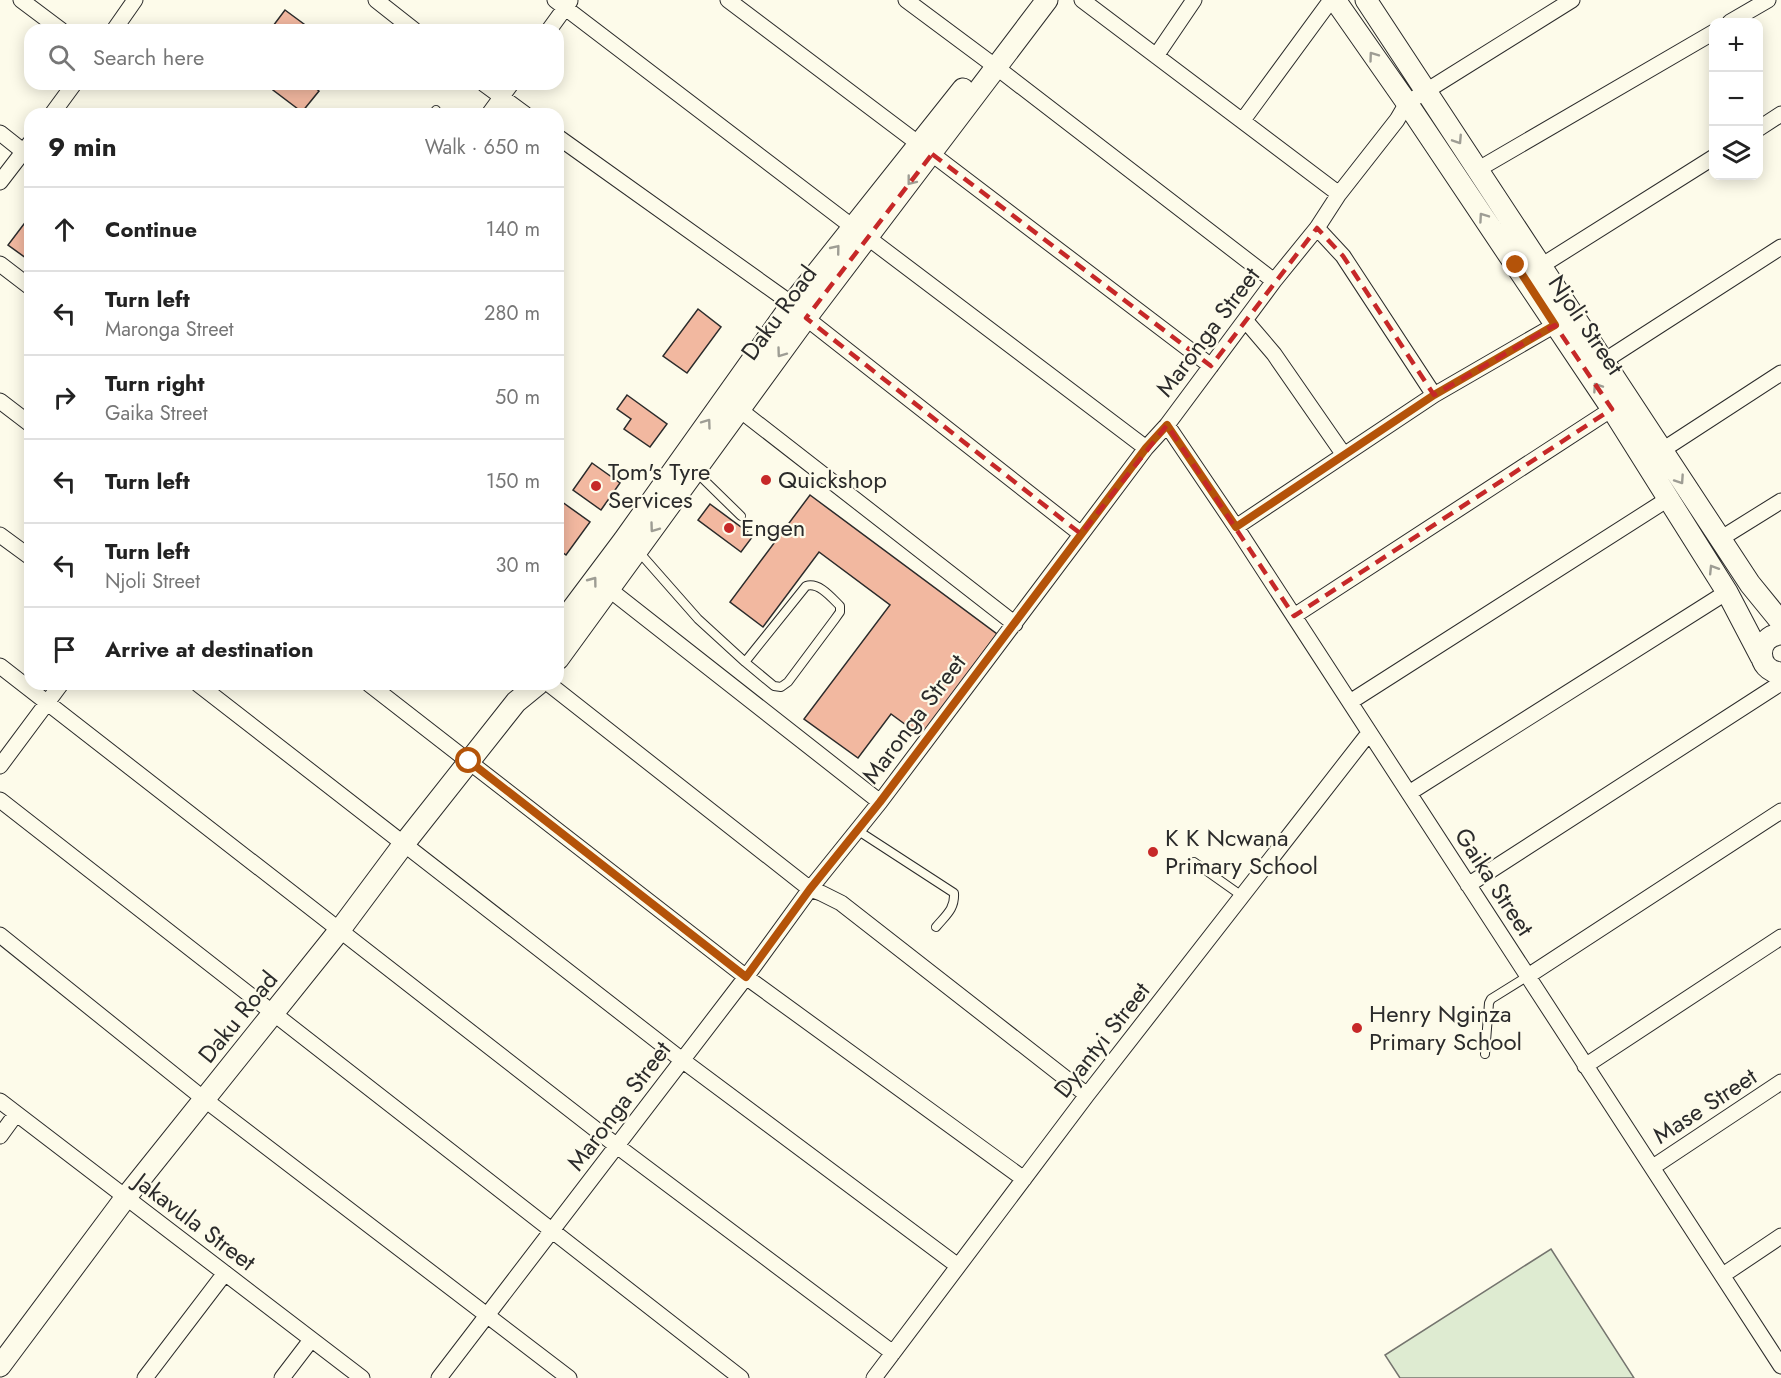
<!DOCTYPE html>
<meta charset="utf-8">
<style>
body{margin:0;font-family:Jost,sans-serif;background:#f6f6f6;color:#222}
.controls{position:absolute;right:18px;top:18px;display:grid;overflow:hidden;border-radius:12px;box-shadow:0 3px 15px #0003}
.controls button{width:54px;height:54px;display:grid;place-items:center;padding:0;border:0;border-bottom:2px solid #e0e0e0;background:#fff;color:#222;font:30px sans-serif}
.stop{position:absolute;width:18px;height:18px;margin:-14px;border:4px solid #b45309;border-radius:50%;background:#fff}
.stop.end{background:#b45309;border-color:#fff;box-shadow:0 2px 6px #0008}
.list{margin:0;padding:0;list-style:none}
h2{display:flex;justify-content:space-between;align-items:center;height:78px;margin:0;padding:0 24px;font-size:26px}
h2 small{font-size:20px;font-weight:400;color:#767676}
.list li{display:grid;grid-template-columns:39px 1fr auto;gap:18px;align-items:center;box-sizing:border-box;height:84px;padding:0 24px;border-top:2px solid #e0e0e0}
.list b{display:block;font-size:22px;white-space:nowrap}
.list p{margin:0;font-size:20px;white-space:nowrap;color:#767676}
.list em{font-size:20px;font-style:normal;color:#767676}
.icon{flex:none;width:33px;height:33px;fill:none;stroke:currentColor;stroke-width:2;stroke-linecap:round;stroke-linejoin:round}
.map{position:relative;flex:none;width:1781px;height:1378px;overflow:hidden}
.search{position:absolute;background:#fff;box-shadow:0 3px 15px #0003;left:24px;top:24px;width:540px;height:66px;display:flex;align-items:center;gap:15px;box-sizing:border-box;padding:0 21px;border-radius:18px;color:#767676;font-size:22px}
.panel{position:absolute;background:#fff;box-shadow:0 3px 15px #0003;left:24px;top:108px;width:540px;height:582px;border-radius:18px}
.map>svg:first-child{display:block}
.green{fill:#deebd1;stroke:#74746e;stroke-width:1.5}
.building{fill:#f2b8a0;stroke:#2b2b2b;stroke-width:1.5}
.lines{fill:none;stroke-linecap:round;stroke-linejoin:round}
.lane-casing{stroke:#2b2b2b;stroke-width:10}
.street-casing{stroke:#2b2b2b;stroke-width:17}
.secondary-casing{stroke:#2b2b2b;stroke-width:23}
.lane{stroke:#fdfbea;stroke-width:8}
.street{stroke:#fdfbea;stroke-width:15}
.secondary{stroke:#fdfbea;stroke-width:21}
.oneway{stroke:#9e9d94}
.route{stroke:#b45309;stroke-width:8}
.marked{fill:none;stroke:#c62828;stroke-width:4.5;stroke-dasharray:12 8;stroke-linejoin:round}
.poi-dot{fill:#c62828;stroke:#fdfbea;stroke-width:2}
.labels{text-anchor:middle;stroke-width:4.5;stroke-linejoin:round;paint-order:stroke}
.street-label{font-size:24px;fill:#2b2b2b;stroke:#fdfbea}
.poi-label{font-size:24px;fill:#2b2b2b;stroke:#fdfbea;text-anchor:start}
</style>
<div class="map">
<svg width="1781" height="1378" viewBox="0 0 1781 1378">
<rect width="100%" height="100%" fill="#fdfbea"/>
<path class="green" d="M1551 1249 1634 1378H1400L1385 1355Z"/>
<path class="building" d="M285 10 312 30H270Z
M265 84H310L319 91 302 112Z
M30 216V261L8 245Z
M698 309 721 327 687 373 663 356Z
M627 395 667 424 650 447 624 429 631 419 617 409Z
M592 463 620 483 601 510 573 490Z
M810 495 997 634 921 736 891 714 858 758 804 719 890 605 819 552 763 627 730 602Z
M558 499 590 522 566 555 558 549Z
M710 504 753 536 741 552 698 520Z"/>
<g class="lines">
<g class="lane-casing">
<path id="lane" d="M433 114 436 110
M697 473 741 516
M639 552 698 619 745 662 774 686 781 687 788 682 835 619 840 612V606C831 597 819 582 806 586L745 662
M857 830 954 893C955 909 946 915 936 927
M1194 862 1242 896
M1485 1054 1489 1003 1491 999 1528 976"/>
</g>
<g class="street-casing">
<path id="street" d="M21 0 61 30
M376 0 414 30
M555 0 854 228
M728 0 919 144
M906 0 996 67 1274 281
M1082 0 1339 194
M1730 22 1768 0
M114 30 135 0
M549 30 570 1
M1156 56 1194 0
M484 84 525 114
M52 114 74 84
M489 114 511 84
M1243 120 1331 0
M1758 129 1781 114
M0 133 24 152
M558 137 792 304
M932 154 1211 366
M1477 170 1714 32
M0 182 30 143
M1317 228 1343 256 1434 395
M867 237 1146 448
M0 264 30 287
M1541 266 1714 157
M806 318 1081 534
M1245 320 1274 354 1344 455
M1604 361 1781 247
M0 401 30 424
M740 410 1015 624
M1167 425 1236 527 1781 1366
M1661 451 1781 373
M1236 527 1434 395 1555 325
M0 535 30 557
M1720 539 1781 501
M610 590 880 802
M1294 616 1612 409
M0 666 617 1146 893 1353
M198 684 682 1060 958 1266
M369 684 746 977 1024 1179
M549 684 810 889 821 893 841 903 1087 1095
M1350 702 1668 499
M0 766 61 684
M1409 793 1727 592
M0 800 741 1378
M1468 885 1781 683
M0 935 204 1099 569 1378
M1528 976 1781 811
M1585 1066 1781 937
M0 1101 362 1378
M0 1136 16 1114
M1653 1167 1781 1082
M1723 1275 1781 1236
M145 1378 225 1273
M282 1378 311 1340
M439 1378 746 977 810 889 880 802 1146 448 1167 425 1274 281 1317 228 1339 194 1397 120 1407 103 1572 0
M874 1378 1087 1095 1369 733"/>
</g>
<g class="secondary-casing">
<path id="secondary" d="M1335 0 1407 103 1612 409 1727 592 1761 657
M1366 0 1750 584 1781 622
M558 628 624 540 792 304 963 89
M1781 634C1755 636 1755 671 1781 673
M558 659 806 318 1047 0
M0 1366 126 1197 339 931 403 845 516 702 538 684"/>
</g>
<use href="#lane" class="lane"/>
<use href="#street" class="street"/>
<use href="#secondary" class="secondary"/>
</g>
<defs><path id="oneway-chevron" d="M-2-3.5L2.5 0L-2 3.5" fill="none" stroke-width="1.6" stroke-linecap="round" stroke-linejoin="round" transform="scale(1.5)"/></defs>
<g class="oneway">
<use href="#oneway-chevron" transform="translate(1373 56) rotate(-126)"/>
<use href="#oneway-chevron" transform="translate(1458 140) rotate(57)"/>
<use href="#oneway-chevron" transform="translate(911 181) rotate(128)"/>
<use href="#oneway-chevron" transform="translate(1483 217) rotate(-125)"/>
<use href="#oneway-chevron" transform="translate(836 249) rotate(-51)"/>
<use href="#oneway-chevron" transform="translate(781 353) rotate(126)"/>
<use href="#oneway-chevron" transform="translate(1597 387) rotate(-124)"/>
<use href="#oneway-chevron" transform="translate(707 423) rotate(-54)"/>
<use href="#oneway-chevron" transform="translate(1680 480) rotate(56)"/>
<use href="#oneway-chevron" transform="translate(654 528) rotate(126)"/>
<use href="#oneway-chevron" transform="translate(1713 569) rotate(-122)"/>
<use href="#oneway-chevron" transform="translate(593 581) rotate(-53)"/>
</g>
<g class="lines">
<path class="route" d="M469 761 746 977 810 889 880 802 1146 448 1167 425 1236 527 1434 395 1555 325 1516 265"/>
</g>
<path class="marked" d="M932 154 1211 366 1317 228 1343 256 1434 395 1555 325 1612 409 1294 616 1167 425 1081 534 806 318Z"/>
<g class="poi-dot">
<circle cx="766" cy="480" r="6"/>
<circle cx="596" cy="486" r="6"/>
<circle cx="729" cy="528" r="6"/>
<circle cx="1153" cy="852" r="6"/>
<circle cx="1357" cy="1028" r="6"/>
</g>
<g class="labels">
<g class="street-label">
<text transform="translate(779 313) rotate(-54)" y="8">Daku Road</text>
<text transform="translate(1586 325) rotate(56)" y="8">Njoli Street</text>
<text transform="translate(1208 332) rotate(-53)" y="8">Maronga Street</text>
<text transform="translate(914 719) rotate(-53)" y="8">Maronga Street</text>
<text transform="translate(1494 882) rotate(57)" y="8">Gaika Street</text>
<text transform="translate(238 1017) rotate(-51)" y="8">Daku Road</text>
<text transform="translate(1102 1040) rotate(-52)" y="8">Dyantyi Street</text>
<text transform="translate(619 1106) rotate(-53)" y="8">Maronga Street</text>
<text transform="translate(1705 1106) rotate(-33)" y="8">Mase Street</text>
<text transform="translate(195 1222) rotate(37)" y="8">Jakavula Street</text>
</g>
<g class="poi-label">
<text x="608" y="480">Tom's Tyre<tspan x="608" dy="28">Services</tspan></text>
<text x="778" y="488">Quickshop</text>
<text x="741" y="536">Engen</text>
<text x="1165" y="846">K K Ncwana<tspan x="1165" dy="28">Primary School</tspan></text>
<text x="1369" y="1022">Henry Nginza<tspan x="1369" dy="28">Primary School</tspan></text>
</g>
</g>
</svg>
<div class="controls">
<button>+</button>
<button>−</button>
<button><svg class="icon" aria-label="layers" viewBox="0 0 24 24"><path d="M12 4l9 5-9 5-9-5zM3 14l9 5 9-5"/></svg></button>
</div>
<div class="stop" style="left:469px;top:761px"></div>
<div class="stop end" style="left:1516px;top:265px"></div>
<div class="search"><svg class="icon" aria-label="search" viewBox="0 0 24 24"><circle cx="10" cy="10" r="6"/><path d="M15 15l6 6"/></svg>Search here</div>
<section class="panel">
<h2>9 min<small>Walk · 650 m</small></h2>
<ul class="list">
<li><svg class="icon" aria-label="ahead" viewBox="0 0 24 24"><path d="M12 20V5M6 11l6-6 6 6"/></svg><div><b>Continue</b></div><em>140 m</em></li>
<li><svg class="icon" aria-label="left" viewBox="0 0 24 24"><path d="M17 20v-9H6M10 6l-5 5 5 5"/></svg><div><b>Turn left</b><p>Maronga Street</p></div><em>280 m</em></li>
<li><svg class="icon" aria-label="right" viewBox="0 0 24 24"><path d="M7 20v-9h11M14 6l5 5-5 5"/></svg><div><b>Turn right</b><p>Gaika Street</p></div><em>50 m</em></li>
<li><svg class="icon" aria-label="left" viewBox="0 0 24 24"><path d="M17 20v-9H6M10 6l-5 5 5 5"/></svg><div><b>Turn left</b></div><em>150 m</em></li>
<li><svg class="icon" aria-label="left" viewBox="0 0 24 24"><path d="M17 20v-9H6M10 6l-5 5 5 5"/></svg><div><b>Turn left</b><p>Njoli Street</p></div><em>30 m</em></li>
<li><svg class="icon" aria-label="arrive" viewBox="0 0 24 24"><path d="M6 21V4h12l-3 4 3 4H6"/></svg><div><b>Arrive at destination</b></div></li>
</ul>
</section>
</div>
